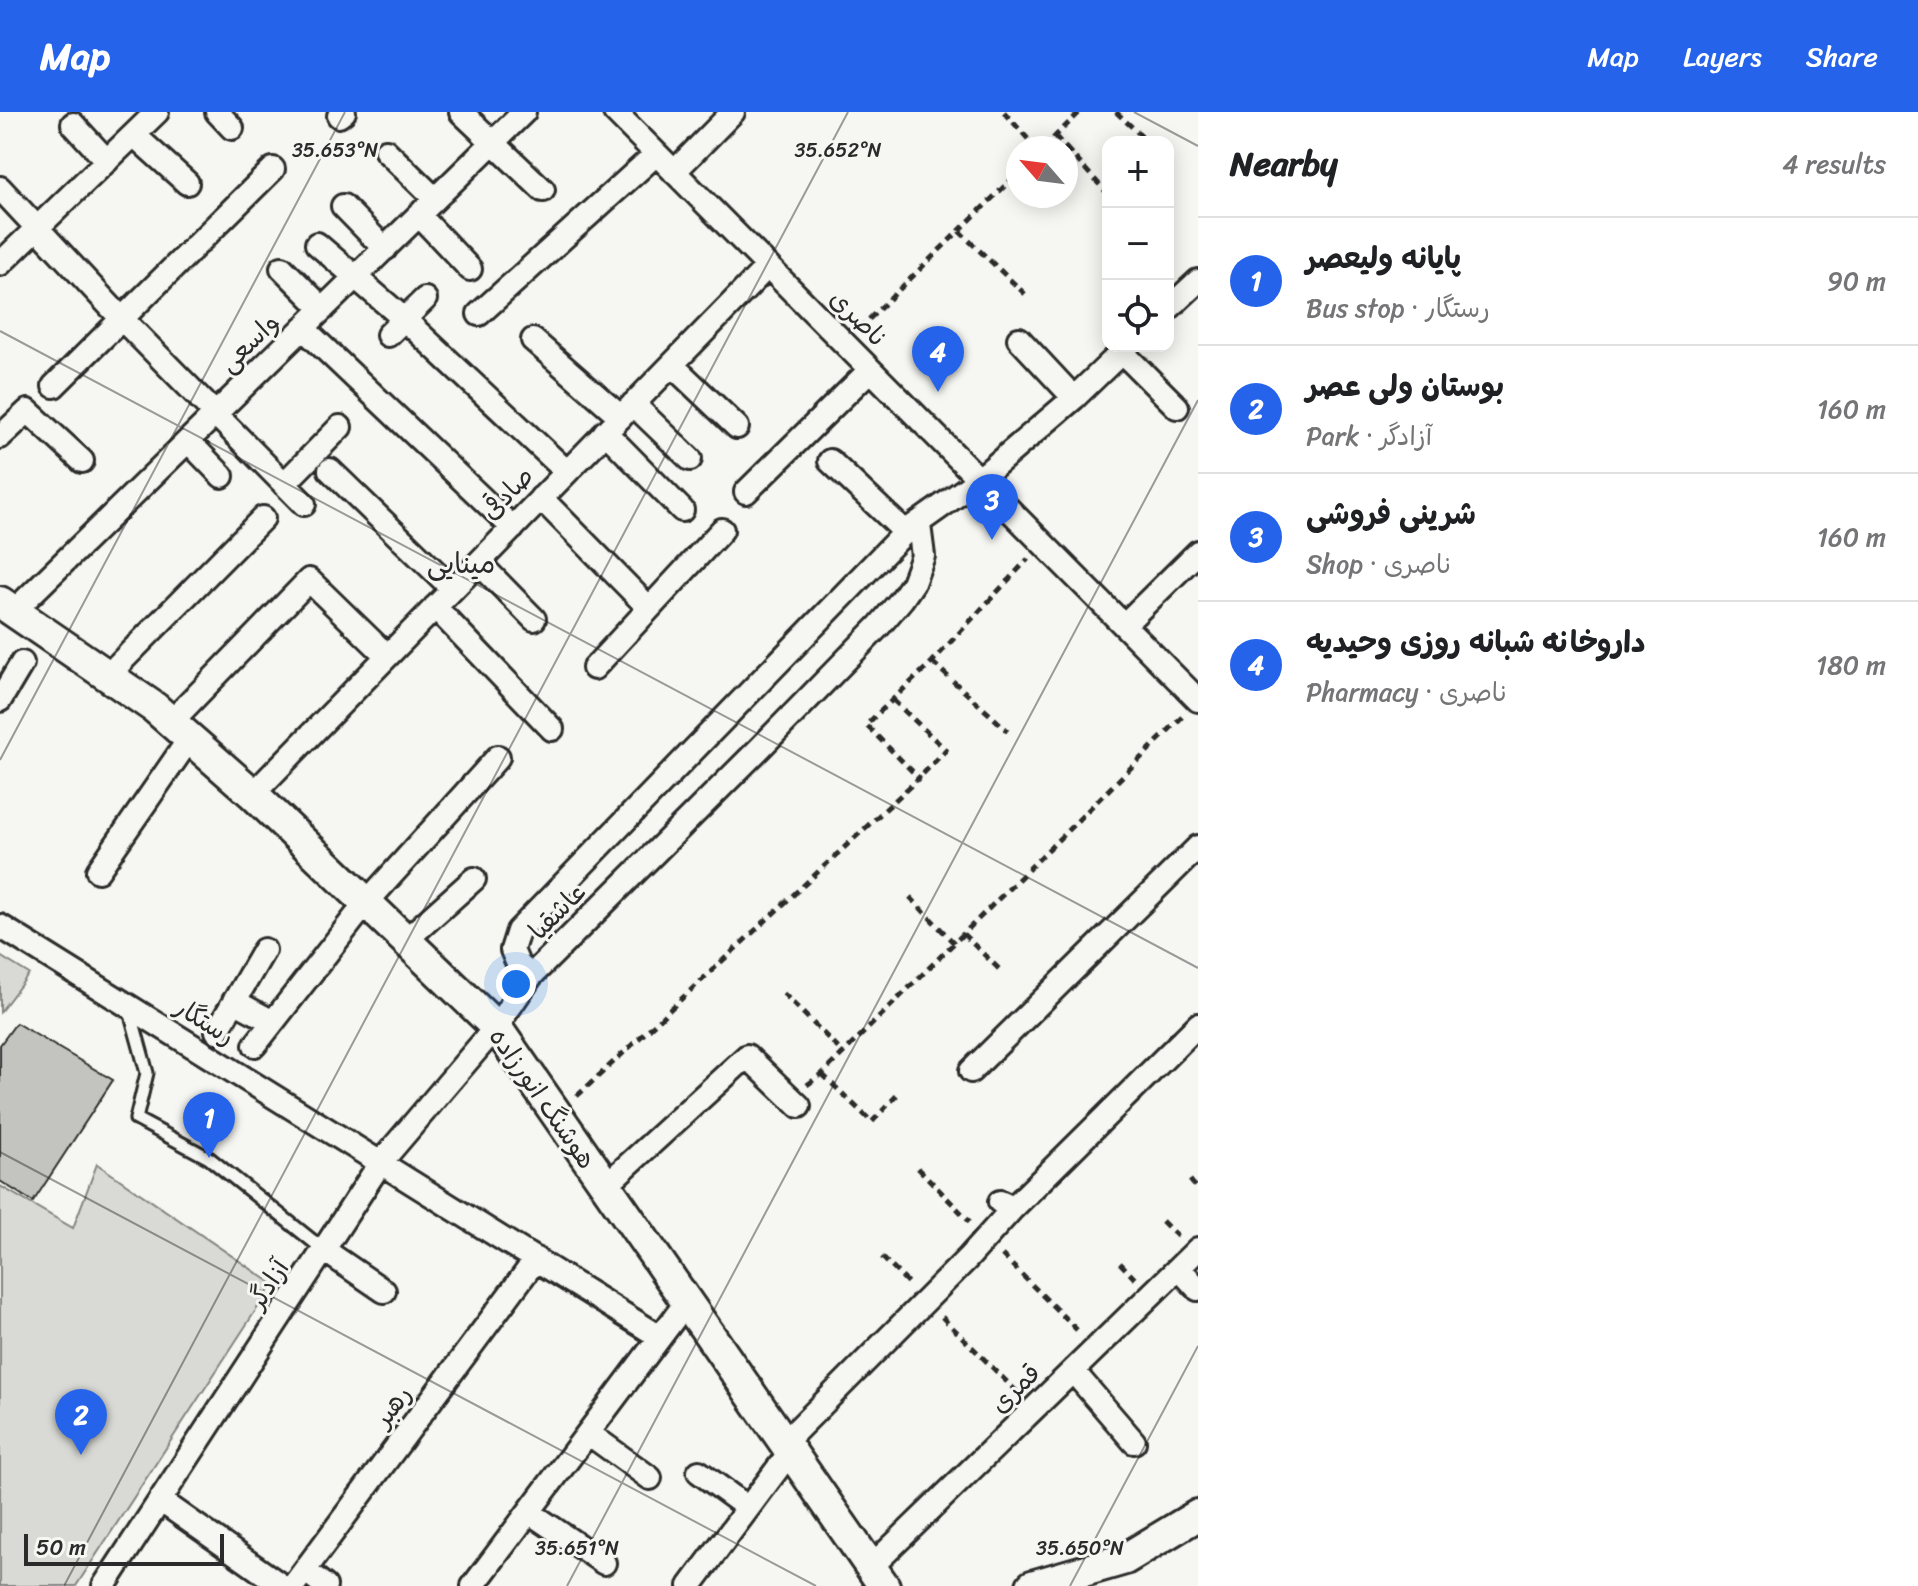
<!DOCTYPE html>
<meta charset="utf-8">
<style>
body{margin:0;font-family:Sriracha,"Playpen Sans Arabic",sans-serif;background:#f6f6f6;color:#202124}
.controls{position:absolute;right:24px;top:24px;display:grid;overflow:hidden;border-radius:16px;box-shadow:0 4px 20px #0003}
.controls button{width:72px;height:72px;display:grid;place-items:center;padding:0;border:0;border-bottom:2px solid #e0e0e0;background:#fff;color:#202124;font:40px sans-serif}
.compass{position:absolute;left:1006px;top:24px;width:72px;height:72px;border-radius:50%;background:#fff;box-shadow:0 4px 20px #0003;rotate:298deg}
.scale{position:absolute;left:24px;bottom:20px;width:200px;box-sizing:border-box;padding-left:8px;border:4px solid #2b2b2b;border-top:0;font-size:22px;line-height:28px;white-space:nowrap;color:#2b2b2b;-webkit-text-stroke:6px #f6f6f2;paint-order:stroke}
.you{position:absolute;left:516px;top:872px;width:28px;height:28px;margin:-20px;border:6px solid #fff;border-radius:50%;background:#1a73e8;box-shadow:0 0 0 12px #1a73e833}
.badge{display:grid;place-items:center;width:52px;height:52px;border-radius:50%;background:#2563eb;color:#fff;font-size:26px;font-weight:700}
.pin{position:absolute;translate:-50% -66px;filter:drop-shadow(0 2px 4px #0008)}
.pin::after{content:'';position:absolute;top:42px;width:28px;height:24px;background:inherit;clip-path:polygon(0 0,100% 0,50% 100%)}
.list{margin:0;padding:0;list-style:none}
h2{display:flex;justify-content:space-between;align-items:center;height:104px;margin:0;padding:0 32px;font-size:34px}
h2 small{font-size:26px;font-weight:400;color:#757577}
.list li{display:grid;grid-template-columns:52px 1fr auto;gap:24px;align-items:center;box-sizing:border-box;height:128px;padding:0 32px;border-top:2px solid #e0e0e0}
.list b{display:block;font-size:30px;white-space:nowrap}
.list p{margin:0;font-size:26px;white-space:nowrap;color:#757577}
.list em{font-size:26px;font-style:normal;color:#757577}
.icon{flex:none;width:44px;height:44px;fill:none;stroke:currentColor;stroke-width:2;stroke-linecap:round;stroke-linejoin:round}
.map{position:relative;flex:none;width:1198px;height:1474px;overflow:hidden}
header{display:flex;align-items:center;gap:48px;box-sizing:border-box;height:112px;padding:0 40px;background:#2563eb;color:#fff}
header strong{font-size:38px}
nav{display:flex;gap:44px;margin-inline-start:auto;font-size:28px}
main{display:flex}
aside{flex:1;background:#fff}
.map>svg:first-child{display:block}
.green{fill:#d9d9d5;stroke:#828280;stroke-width:2}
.building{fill:#c3c3c0;stroke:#2b2b2b;stroke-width:2}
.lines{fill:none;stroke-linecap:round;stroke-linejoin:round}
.service-casing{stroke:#2b2b2b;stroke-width:17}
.minor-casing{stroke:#2b2b2b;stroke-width:28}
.secondary-casing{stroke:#2b2b2b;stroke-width:36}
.path{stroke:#2b2b2b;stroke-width:5;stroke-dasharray:8 6;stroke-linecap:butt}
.service{stroke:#f6f6f2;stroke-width:11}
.minor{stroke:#f6f6f2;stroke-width:22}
.secondary{stroke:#f6f6f2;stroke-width:30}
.ticks{fill:none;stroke:#2b2b2b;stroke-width:2;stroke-opacity:0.45}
.labels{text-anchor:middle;stroke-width:6;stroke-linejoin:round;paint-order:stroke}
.street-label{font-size:26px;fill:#2b2b2b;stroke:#f6f6f2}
.neighbourhood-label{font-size:28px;fill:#2b2b2b;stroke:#f6f6f2}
.ticks-label{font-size:20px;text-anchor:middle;fill:#2b2b2b;stroke:#f6f6f2;stroke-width:6;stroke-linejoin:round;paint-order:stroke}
</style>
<header>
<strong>Map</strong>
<nav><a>Map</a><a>Layers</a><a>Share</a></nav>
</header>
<main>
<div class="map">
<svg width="1198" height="1474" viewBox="0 0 1198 1474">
<rect width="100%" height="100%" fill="#f6f6f2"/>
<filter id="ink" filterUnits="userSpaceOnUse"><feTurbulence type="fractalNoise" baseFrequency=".0125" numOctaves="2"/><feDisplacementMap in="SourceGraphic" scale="16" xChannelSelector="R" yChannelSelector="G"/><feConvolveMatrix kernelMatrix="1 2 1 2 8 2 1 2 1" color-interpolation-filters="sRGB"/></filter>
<g filter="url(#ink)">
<path class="green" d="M0 844 29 862 0 900Z
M97 1052 273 1172 76 1474H0V1074L73 1116Z"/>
<path class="building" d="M16 911 113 968 33 1090 0 1069V933Z"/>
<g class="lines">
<g class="service-casing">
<path id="service" d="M130 899 147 961 136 1007 209 1046 324 1138"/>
</g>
<g class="minor-casing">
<path id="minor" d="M217 0 232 16
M461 0 543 78
M615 0 1198 588
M339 4 344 0
M73 12 107 49
M134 23 187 71
M386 39 435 87
M674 60 733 0
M0 76 121 206 304 392
M343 94 385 137
M419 103 470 157
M317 132 404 207 567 360
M0 152 157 0
M282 156 323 197
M1168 197 1198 169
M479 202 656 42
M303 216 513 416
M388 223 425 187
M1019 227 1074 286
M533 228 621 305
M1122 240 1177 295
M672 253 737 315
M54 274 273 57
M633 292 690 347
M605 320 682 398
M0 325 28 299 82 349
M188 329 222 364
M830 349 905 420
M330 358 453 477
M284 372 340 315
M746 380 870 258
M541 386 648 495
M479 451 534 507
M435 495 552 617
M14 499 524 0
M1124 513 1198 440
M594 556 722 418
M107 564 263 406
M0 588 22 551
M171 610 309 468 387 544
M253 682 768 154
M98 759 190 626
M0 814 660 1225
M406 828 474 767
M531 864 518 852 512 838 518 819 905 420 977 369 1074 286 1128 234
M234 889 273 910
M217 919 264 838
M255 933 366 791 498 645
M971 959 1198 735
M605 1074 747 944 799 994
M1000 1090 1013 1096 1198 913
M324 1138 384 1179
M1179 1156 1198 1177
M1073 1259 1134 1330
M588 1321 650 1366
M785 1330 968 1146 1013 1096
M699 1360 748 1396
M160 1388 282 1474
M529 1400 604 1451
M871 1455 1198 1137
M305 1458 325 1474
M104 1474 381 1050 496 915 531 864 761 635 879 514 902 487 913 471 923 444 919 413
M293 1474 536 1147
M473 1474 688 1188
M690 1474 790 1340"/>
</g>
<g class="secondary-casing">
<path id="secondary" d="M0 490 155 596 253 682 496 915 884 1474
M1032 1474 1125 1447 1198 1403"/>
</g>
<path class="path" d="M1004 0 1036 36
M1116 0 1148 30
M1055 24 1066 36
M1043 36 1080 0
M1066 36 1108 82
M959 119 1025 182
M859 217 1018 61
M932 550 1008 619
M893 588 946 638 919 666
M910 785 954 831
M963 822 1000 858
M783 881 843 941
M822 962 872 1010 897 983
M807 973 822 962 1182 605
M577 984 919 666 866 613 932 550 1028 447
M918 1056 970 1110
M1190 1068 1198 1078
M1162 1109 1179 1126
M1002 1143 1080 1221
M882 1145 909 1172
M1120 1151 1136 1168
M942 1205 1017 1280"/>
<use href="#service" class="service"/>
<use href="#minor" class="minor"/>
<use href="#secondary" class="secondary"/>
</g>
</g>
<path class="ticks" d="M1134 0 1198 34M0 219 1198 856M0 648 345 0M0 1040 816 1474M64 1474 848 0M567 1474 1198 288M1070 1474 1198 1234"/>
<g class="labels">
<g class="street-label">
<text transform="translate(859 206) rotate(45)" y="9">ناصری</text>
<text transform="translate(249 230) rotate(-44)" y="9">واسعی</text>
<text transform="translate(507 381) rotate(-46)" y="9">صادقی</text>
<text transform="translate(557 799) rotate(-45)" y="9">عاشقیا</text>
<text transform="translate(205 909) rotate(32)" y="9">رستگار</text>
<text transform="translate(543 986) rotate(55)" y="9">هوشنگ انورزاده</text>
<text transform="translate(268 1172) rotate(-57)" y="9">آزادگر</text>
<text transform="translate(1015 1276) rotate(-44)" y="9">قمری</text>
<text transform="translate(392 1294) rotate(-53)" y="9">رهبر</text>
</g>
<g class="neighbourhood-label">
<text x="461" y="461">مینایی</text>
</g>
</g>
<g class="ticks-label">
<text x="335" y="45">35.653°N</text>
<text x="838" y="45">35.652°N</text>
<text x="577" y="1443">35.651°N</text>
<text x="1080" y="1443">35.650°N</text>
</g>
</svg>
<div class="controls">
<button>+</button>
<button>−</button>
<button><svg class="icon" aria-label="locate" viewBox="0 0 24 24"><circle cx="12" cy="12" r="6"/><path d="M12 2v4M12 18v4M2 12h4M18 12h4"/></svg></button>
</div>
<svg class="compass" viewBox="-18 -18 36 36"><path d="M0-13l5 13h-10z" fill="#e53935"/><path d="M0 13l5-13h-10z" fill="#757577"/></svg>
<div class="scale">50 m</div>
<div class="you"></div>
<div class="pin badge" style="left:209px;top:1046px">1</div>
<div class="pin badge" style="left:81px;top:1343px">2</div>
<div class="pin badge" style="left:992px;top:428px">3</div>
<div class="pin badge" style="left:938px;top:280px">4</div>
</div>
<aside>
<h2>Nearby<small>4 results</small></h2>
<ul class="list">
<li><span class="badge">1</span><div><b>پایانه ولیعصر</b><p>Bus stop · رستگار</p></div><em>90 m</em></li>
<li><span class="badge">2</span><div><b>بوستان ولی عصر</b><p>Park · آزادگر</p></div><em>160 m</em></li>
<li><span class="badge">3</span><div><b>شرینی فروشی</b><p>Shop · ناصری</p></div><em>160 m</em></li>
<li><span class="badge">4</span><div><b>داروخانه شبانه روزی وحیدیه</b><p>Pharmacy · ناصری</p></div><em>180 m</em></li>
</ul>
</aside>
</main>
